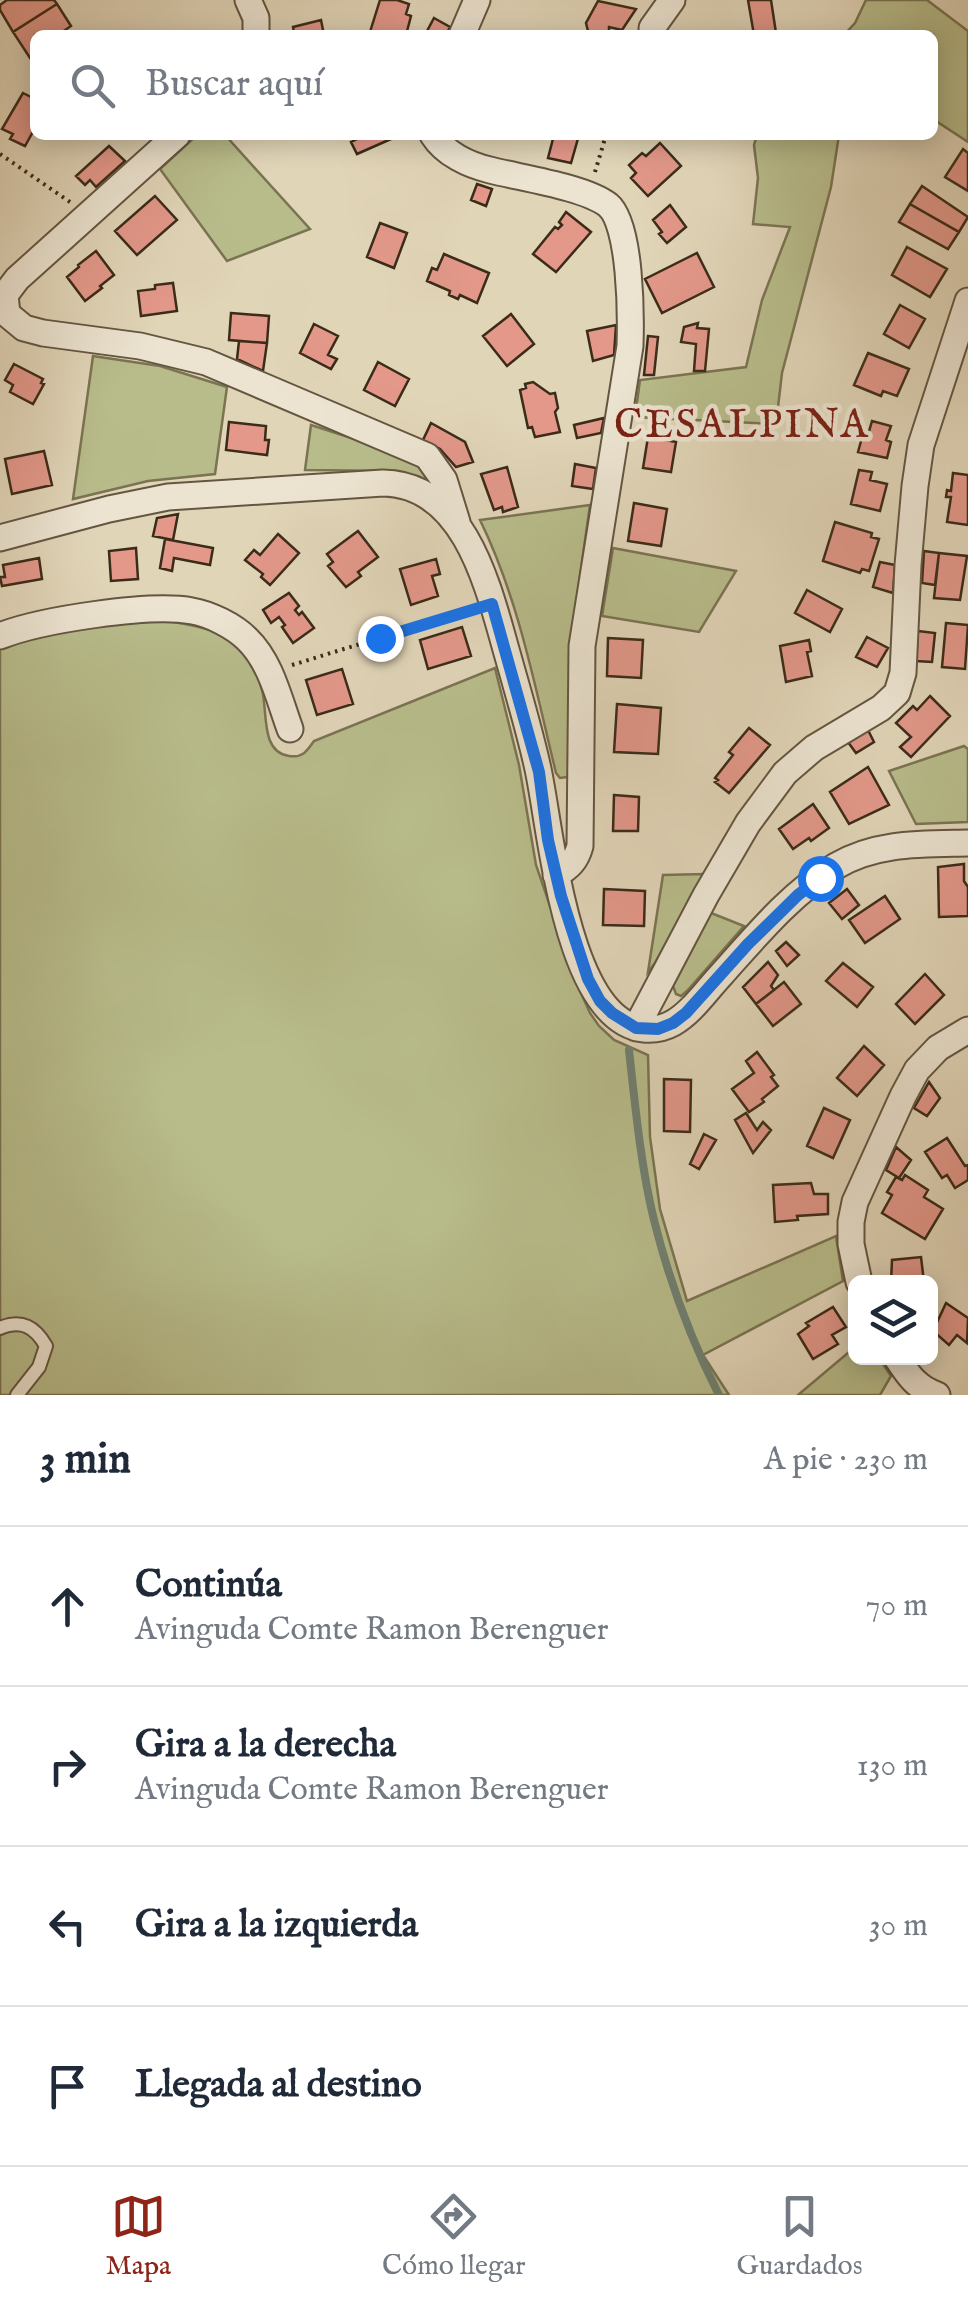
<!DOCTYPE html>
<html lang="es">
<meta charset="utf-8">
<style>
body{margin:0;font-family:"IM FELL English",serif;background:#f2f2f3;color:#1f2937}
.controls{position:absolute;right:30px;bottom:30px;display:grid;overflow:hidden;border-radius:15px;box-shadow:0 5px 25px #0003}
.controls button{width:90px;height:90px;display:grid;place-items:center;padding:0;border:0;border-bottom:2px solid #e0e1e3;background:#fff;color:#1f2937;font:50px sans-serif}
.stop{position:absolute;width:30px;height:30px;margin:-22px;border:8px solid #1a73e8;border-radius:50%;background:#fff}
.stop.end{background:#1a73e8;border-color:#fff;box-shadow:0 2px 10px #0008}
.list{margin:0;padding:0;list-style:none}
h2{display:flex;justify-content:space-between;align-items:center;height:130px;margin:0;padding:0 40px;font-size:42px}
h2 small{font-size:32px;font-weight:400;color:#747a83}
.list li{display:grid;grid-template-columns:65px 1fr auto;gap:30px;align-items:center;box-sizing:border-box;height:160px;padding:0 40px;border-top:2px solid #e0e1e3}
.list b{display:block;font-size:38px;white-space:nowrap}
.list p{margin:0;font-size:32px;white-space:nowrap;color:#747a83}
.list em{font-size:32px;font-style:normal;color:#747a83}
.icon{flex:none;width:55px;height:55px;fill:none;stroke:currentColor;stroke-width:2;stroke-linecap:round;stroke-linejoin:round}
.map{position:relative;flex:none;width:968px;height:1395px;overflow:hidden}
.search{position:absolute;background:#fff;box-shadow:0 5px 25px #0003;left:30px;right:30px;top:30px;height:110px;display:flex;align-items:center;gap:25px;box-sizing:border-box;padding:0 35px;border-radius:15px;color:#747a83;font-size:38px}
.sheet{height:770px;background:#fff}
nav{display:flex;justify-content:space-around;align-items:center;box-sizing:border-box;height:140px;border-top:2px solid #e0e1e3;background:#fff;font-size:28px;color:#747a83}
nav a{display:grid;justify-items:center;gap:5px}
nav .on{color:#8f2418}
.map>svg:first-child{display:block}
.green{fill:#b8bc8b;stroke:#7a7452;stroke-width:2.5}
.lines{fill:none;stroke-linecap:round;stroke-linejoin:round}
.stream{stroke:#708072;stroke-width:8}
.building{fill:#e3988a;stroke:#3b2b19;stroke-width:2.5}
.service-casing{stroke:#645641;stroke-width:16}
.minor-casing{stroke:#645641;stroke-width:29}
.path{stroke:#3b2b19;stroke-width:4;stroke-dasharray:2.5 5;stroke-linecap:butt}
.service{stroke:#ece4d1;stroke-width:12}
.minor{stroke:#ece4d1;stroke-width:25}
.route{stroke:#1a73e8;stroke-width:12}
.labels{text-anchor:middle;stroke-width:9;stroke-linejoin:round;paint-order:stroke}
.neighbourhood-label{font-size:40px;letter-spacing:2.5px;fill:#7a1f14;stroke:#ece4d1}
</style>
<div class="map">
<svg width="968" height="1395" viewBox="0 0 968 1395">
<rect width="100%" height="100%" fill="#e1d5b8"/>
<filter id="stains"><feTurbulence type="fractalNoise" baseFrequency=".002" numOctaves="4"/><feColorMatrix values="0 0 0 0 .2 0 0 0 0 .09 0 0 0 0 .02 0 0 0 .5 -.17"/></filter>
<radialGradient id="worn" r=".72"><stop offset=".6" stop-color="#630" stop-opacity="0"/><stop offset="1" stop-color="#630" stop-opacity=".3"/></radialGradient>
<path class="green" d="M866 0H927L968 31V142L933 119V35H844L855 23Z
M197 135H225L310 229 227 261 160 169Z
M757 135H839L831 187 782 373 776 424 635 417 640 380 746 367 762 300 790 227 753 224 758 178 754 145Z
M93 356 160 366 227 387 215 474 148 481 73 499Z
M311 425 401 454 423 467 429 481 399 471 305 470Z
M590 505 570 647 571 770 567 777 560 778 556 773C535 687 519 600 480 520Z
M613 548 736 571 699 632 602 616Z
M170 621C201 628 225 628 246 655 253 665 259 679 262 690 268 711 260 752 289 756 303 758 307 751 314 741L495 668 519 765 536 865 576 982 590 1013 599 1026 614 1040 648 1055 650 1137 660 1209 687 1301 836 1236 843 1281 703 1355 729 1395H0V646L37 633 100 624Z
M964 746 968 749V822L916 824 889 771Z
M704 874 655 963 648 972 663 875Z
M711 913 744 926 687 991 681 996 676 994 673 986Z
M855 1347 856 1358H879L891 1376 880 1395H798Z"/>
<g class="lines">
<path class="stream" d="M629 1050C635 1104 641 1168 654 1220 669 1280 691 1340 719 1395"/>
</g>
<path class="building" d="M7 0H54L57 4 13 32 0 10V5Z
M380 0H397L409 4 406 14 411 16 406 35H374L375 33 370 32Z
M748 0H771L776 33 754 35Z
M598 1 636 9 622 30 609 27V35H589L586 23Z
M57 4 71 26 58 35H35V54L30 58 13 32Z
M434 18 450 27 446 35 426 33Z
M321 20 324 35H285L294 32 293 27Z
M23 93 33 98 35 95V128L25 146 10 139 13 134 2 129Z
M358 135H400L357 154 351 142 359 138Z
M554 135H579L571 163 548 158Z
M660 143 681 166 648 196 631 178 636 173 629 165 642 153 646 156Z
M109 146 125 161 96 187 90 180 85 185 76 176Z
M963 149 968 153V191L945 177Z
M477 184 492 189 486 206 471 200Z
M922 186 968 217 959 232 910 204Z
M155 196 177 220 137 255 115 231Z
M910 204 959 232 948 249 899 222Z
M670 205 686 227 667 243 659 234 662 232 653 220Z
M566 212 591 232 556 272 533 254 555 227 558 229 562 225 559 222Z
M380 223 407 233 394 268 367 257Z
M907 247 947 269 930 297 892 275Z
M96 251 114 275 100 286 102 288 85 301 67 277 79 267 78 265Z
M697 253 714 287 662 313 645 279Z
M444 254 489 273 477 303 460 295 458 299 449 295 450 291 427 281 432 268 437 270Z
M173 283 177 311 141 316 138 291 155 289V285Z
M900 305 925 319 909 348 884 334Z
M231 313 269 316 267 343 229 340Z
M511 314 534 344 507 366 483 336Z
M698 323 697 328 709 329 705 371H694L696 344 681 342 684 327Z
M314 324 338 336 328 355 337 359 331 369 300 353Z
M616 325 614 355 593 361 587 331Z
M648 336 658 337 654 375H644Z
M239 341 267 343 263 371 237 359Z
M868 353 909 369 897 396 883 391 881 396 854 385Z
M378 362 409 379 395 406 364 390Z
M14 364 43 379 41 383 44 384 33 404 10 392 13 385 5 380Z
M533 382 550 394 555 393 558 408 555 412 560 432 535 437 532 427 528 428 520 390 526 388 525 384Z
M604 418 601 433 577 438 574 425Z
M872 421 891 426 886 440 891 442 887 458 858 452 863 434 868 435Z
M229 422 266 426 265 440H269L267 455 226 450Z
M431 423 465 442 473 462 456 467 440 449 423 440Z
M648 437 676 442 671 472 643 468Z
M44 451 52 485 12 494 5 459Z
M575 464 596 468 593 489 572 486Z
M507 467 518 507 503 512 502 507 494 510 481 474Z
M859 470 872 472 870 480 887 484 880 511 851 504Z
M953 473 968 475V525L947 522 951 497H946L947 490 951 491Z
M634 503 667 509 661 546 628 541Z
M178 514 173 540 153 536 157 518Z
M835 522 872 533 871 537 879 539 869 571 862 569 860 573 823 561Z
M358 531 378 557 358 572 361 576 346 587 328 566 333 562 327 554Z
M278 534 299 553 270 585 261 577 263 574 245 560 254 550 260 555Z
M165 539 213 548 210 565 174 558 172 571 160 568Z
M136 548 138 579 111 581 109 551Z
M924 551 939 553 935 585 922 583Z
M939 553 967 556 960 600 934 598Z
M39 558 42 579 2 586 0 577H5L3 565Z
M436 559 440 574 432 576 438 596 411 605 400 569Z
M880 562 895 565 893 593 873 587Z
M807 590 842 609 830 632 795 613Z
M289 593 299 606 295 610 299 615 302 612 314 628 293 643 282 627 285 625 279 617 271 623 263 610Z
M946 623 968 625 965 669 942 667Z
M462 627 471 656 428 669 420 640Z
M918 631 935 633 932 662 916 661Z
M867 637 888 648 877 667 856 657Z
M608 638 643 640 641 678 607 676Z
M809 640 811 651 807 652 812 676 786 682 780 646Z
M342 669 353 704 317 715 306 680Z
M930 696 950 716 911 757 900 747 911 737 896 723 913 706 917 710Z
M617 704 661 708 658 754 614 752Z
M749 728 770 745 729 793 715 782 718 780 715 778 733 755 729 752Z
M868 730 874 742 856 753 848 742Z
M868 767 889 805 849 824 830 792Z
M614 795 639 797 638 831H613Z
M813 804 829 828 811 841 809 838 793 849 779 829Z
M964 864V881L968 887V916L939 917 938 867Z
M604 889 645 891 644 926 603 925Z
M847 889 859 905 842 919 829 903Z
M885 896 900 919 865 943 849 920Z
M786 942 799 955 787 966 776 951Z
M768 962 778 975 771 986 774 990 756 1004 743 987Z
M843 963 873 987 857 1007 826 981Z
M925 974 944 995 915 1024 896 1004Z
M784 982 801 1004 773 1026 756 1004Z
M864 1046 884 1065 857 1096 837 1078Z
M757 1052 774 1075 771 1077 778 1086 762 1099 764 1102 749 1112 732 1089 754 1073 746 1061Z
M664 1079 691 1080 690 1132 664 1131Z
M929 1082 940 1098 927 1116 914 1108Z
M824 1108 850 1120 833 1158 807 1146Z
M746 1113 757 1130 763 1122 771 1130 753 1153 735 1120Z
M704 1134 716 1140 699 1169 690 1164Z
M947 1138 965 1166 968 1165V1180L955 1188 947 1175 942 1178 925 1152Z
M896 1147 911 1160 899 1178 886 1170Z
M905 1175 928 1190 924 1197 943 1209 925 1239 882 1213 892 1195 887 1192 896 1177 902 1180Z
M811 1183 814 1194H828V1214L797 1216 798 1220 775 1222 773 1185Z
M921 1257 924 1282H891L892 1260Z
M946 1303 968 1318 967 1343 957 1335 949 1345 933 1331Z
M833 1307 846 1327 832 1335 838 1344 813 1359 798 1334 809 1326 806 1323Z"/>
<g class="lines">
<g class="service-casing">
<path id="service" d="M0 1328C22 1319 35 1327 46 1346L39 1367 17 1395"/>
</g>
<g class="minor-casing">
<path id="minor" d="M248 0 256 18V35
M652 28 672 0
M462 35 477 0
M177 135 17 279 5 295 7 314 24 328 43 333 140 346 206 362 427 456 444 480 457 522
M433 135C445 154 469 165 490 170 521 178 585 187 608 205 631 224 631 316 630 346L582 646 580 846C576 861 569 867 556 875
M0 538 109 509 168 497 383 483C468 484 490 595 509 660 519 696 530 732 538 769 551 829 566 1021 644 1029 655 1030 664 1028 673 1023 692 1012 706 991 721 975 755 937 791 893 836 866 876 842 922 844 968 843
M0 636C40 620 150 603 192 611 210 614 234 626 247 639 271 662 279 699 290 729
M636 1028 706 895 748 823 785 773 814 748 881 708 897 693 903 673 908 565 915 486 921 445 968 301
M859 1282 851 1244V1222L855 1202 903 1096 917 1070 938 1048 968 1030
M897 1358C908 1375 917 1388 937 1395"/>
</g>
<path class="path" d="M0 154 70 202
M595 172 606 135
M292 665 470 610"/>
<use href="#service" class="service"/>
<use href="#minor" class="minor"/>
</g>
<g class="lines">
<path class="route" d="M380 638 492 604 539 772 548 840 561 896 588 979 600 1001 612 1013 636 1028 658 1029 673 1023 686 1013 748 944 798 895 820 878"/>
</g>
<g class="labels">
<g class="neighbourhood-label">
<text x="742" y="437">CESALPINA</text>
</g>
</g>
<rect width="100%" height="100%" filter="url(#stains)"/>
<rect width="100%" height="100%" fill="url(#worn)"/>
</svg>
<div class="controls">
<button><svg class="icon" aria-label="layers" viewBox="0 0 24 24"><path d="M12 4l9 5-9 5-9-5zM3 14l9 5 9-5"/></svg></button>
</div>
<div class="stop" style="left:820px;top:878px"></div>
<div class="stop end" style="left:380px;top:638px"></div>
<div class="search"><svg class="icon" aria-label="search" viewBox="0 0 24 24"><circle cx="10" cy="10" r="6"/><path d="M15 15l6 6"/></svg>Buscar aquí</div>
</div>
<section class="sheet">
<h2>3 min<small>A pie · 230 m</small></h2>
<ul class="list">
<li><svg class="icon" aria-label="ahead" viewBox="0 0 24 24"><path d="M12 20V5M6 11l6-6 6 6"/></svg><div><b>Continúa</b><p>Avinguda Comte Ramon Berenguer</p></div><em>70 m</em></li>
<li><svg class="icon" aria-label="right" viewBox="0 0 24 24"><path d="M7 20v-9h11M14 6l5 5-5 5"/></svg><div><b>Gira a la derecha</b><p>Avinguda Comte Ramon Berenguer</p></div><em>130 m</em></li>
<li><svg class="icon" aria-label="left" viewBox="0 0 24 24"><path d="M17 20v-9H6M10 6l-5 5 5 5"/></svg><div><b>Gira a la izquierda</b></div><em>30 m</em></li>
<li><svg class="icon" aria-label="arrive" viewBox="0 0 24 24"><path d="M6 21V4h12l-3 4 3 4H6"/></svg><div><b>Llegada al destino</b></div></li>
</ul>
</section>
<nav>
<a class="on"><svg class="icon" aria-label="map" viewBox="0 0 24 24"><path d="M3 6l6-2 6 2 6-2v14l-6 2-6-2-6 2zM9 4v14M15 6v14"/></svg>Mapa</a>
<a><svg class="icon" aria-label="directions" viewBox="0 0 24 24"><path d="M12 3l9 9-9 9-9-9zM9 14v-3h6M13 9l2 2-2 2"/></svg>Cómo llegar</a>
<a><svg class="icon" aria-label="saved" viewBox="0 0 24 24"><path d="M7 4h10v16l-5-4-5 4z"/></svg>Guardados</a>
</nav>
